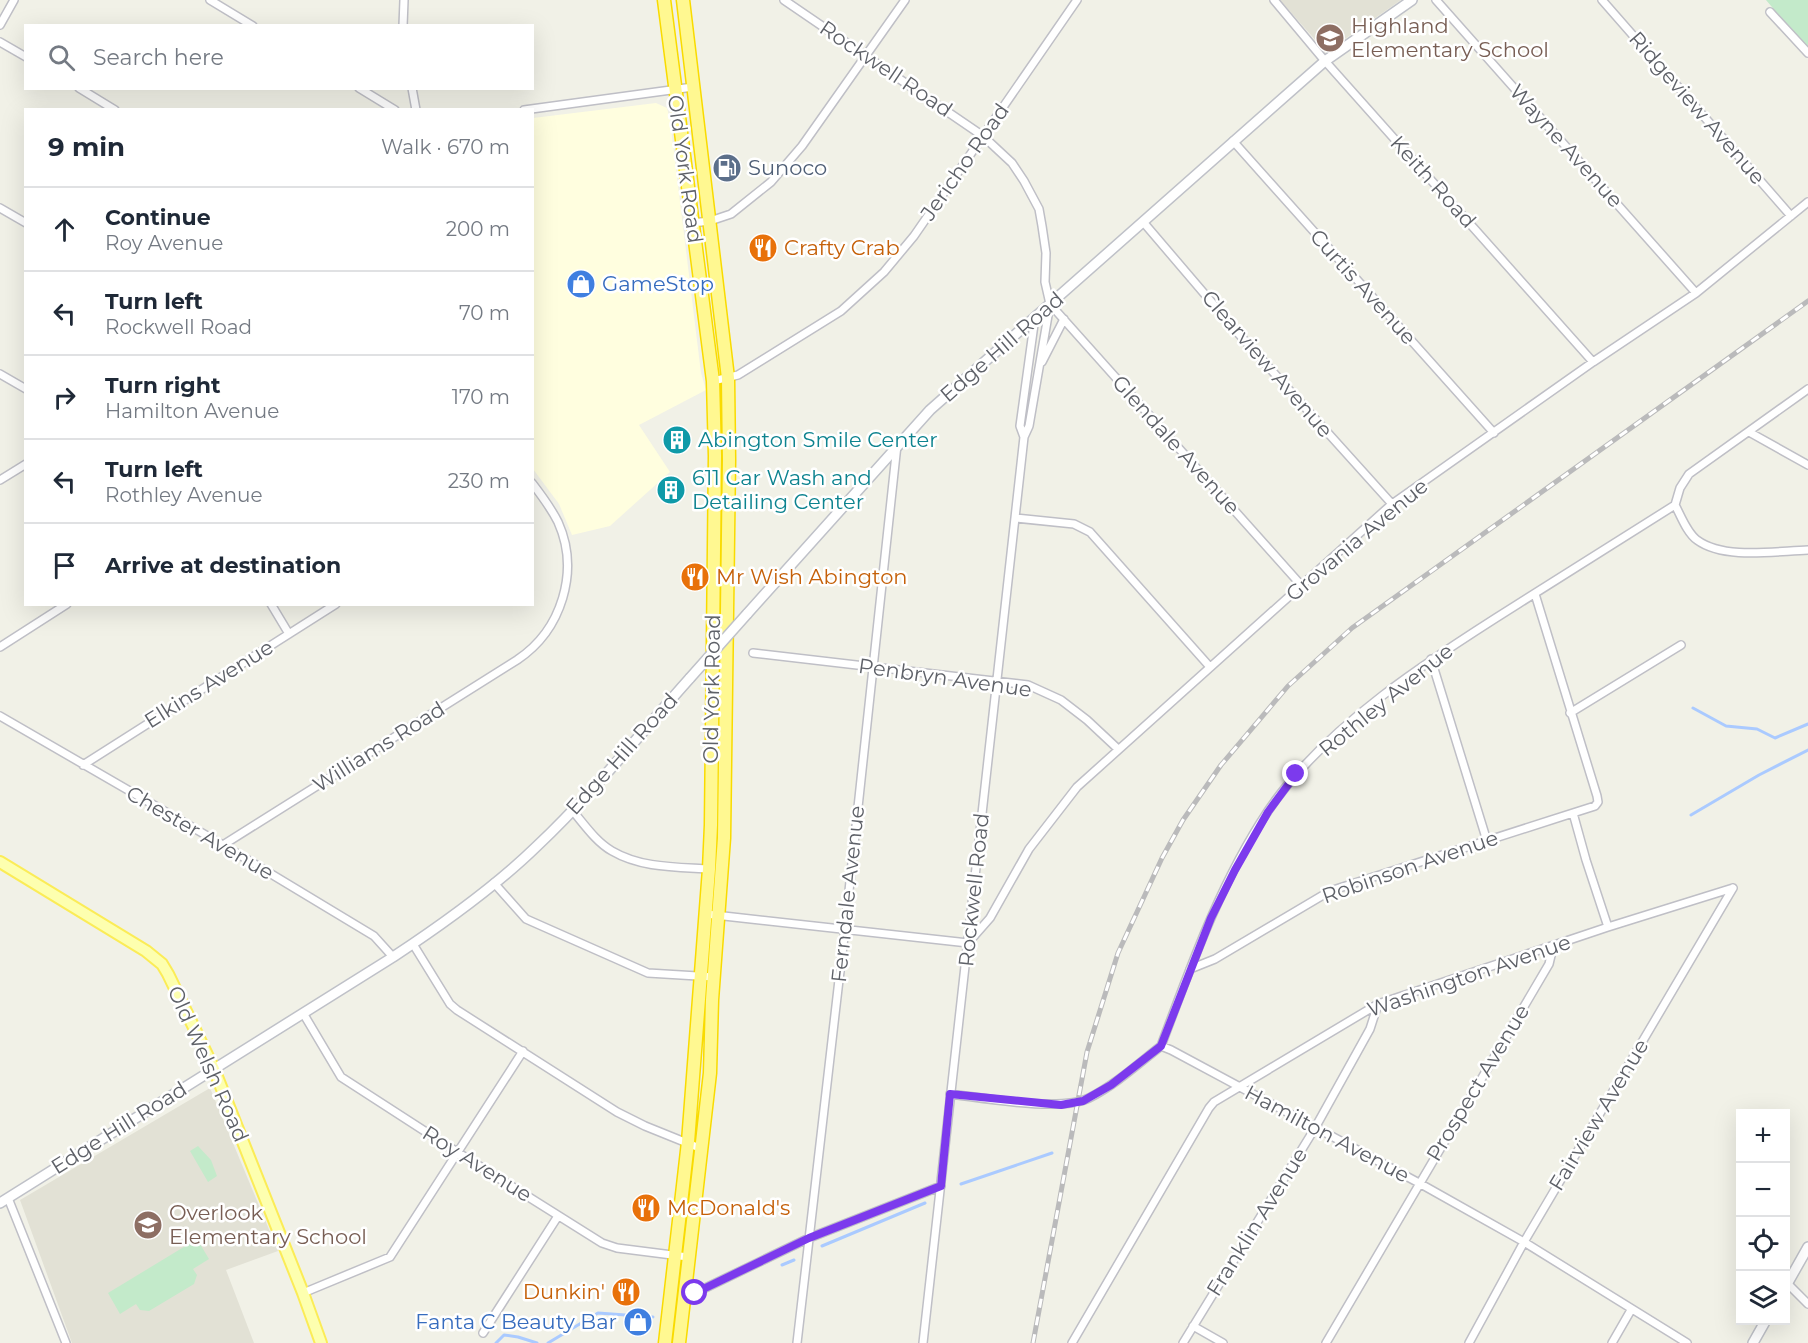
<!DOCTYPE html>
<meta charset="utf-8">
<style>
body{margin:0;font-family:Montserrat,sans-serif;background:#f2f2f3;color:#1f2937}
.controls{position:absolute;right:18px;bottom:18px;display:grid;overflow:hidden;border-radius:0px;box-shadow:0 6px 24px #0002}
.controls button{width:54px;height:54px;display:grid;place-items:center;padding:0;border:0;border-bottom:2px solid #e0e1e3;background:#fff;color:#1f2937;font:30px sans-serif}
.stop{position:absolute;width:18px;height:18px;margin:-14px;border:4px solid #7c3aed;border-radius:50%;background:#fff}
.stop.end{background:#7c3aed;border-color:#fff;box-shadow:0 2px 6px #0008}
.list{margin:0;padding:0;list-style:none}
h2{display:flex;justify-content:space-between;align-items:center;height:78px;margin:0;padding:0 24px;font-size:26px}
h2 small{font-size:20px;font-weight:400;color:#747a83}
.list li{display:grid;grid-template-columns:39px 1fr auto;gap:18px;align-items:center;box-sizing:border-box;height:84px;padding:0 24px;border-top:2px solid #e0e1e3}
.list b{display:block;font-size:22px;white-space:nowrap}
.list p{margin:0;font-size:20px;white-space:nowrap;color:#747a83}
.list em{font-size:20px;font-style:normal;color:#747a83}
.icon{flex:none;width:33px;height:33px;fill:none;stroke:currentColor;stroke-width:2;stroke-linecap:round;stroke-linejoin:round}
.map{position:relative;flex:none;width:1808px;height:1343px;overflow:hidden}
.search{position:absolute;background:#fff;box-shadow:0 6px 24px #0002;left:24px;top:24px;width:510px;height:66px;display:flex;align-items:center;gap:15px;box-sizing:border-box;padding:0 21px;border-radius:0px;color:#747a83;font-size:22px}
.panel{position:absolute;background:#fff;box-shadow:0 6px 24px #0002;left:24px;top:108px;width:510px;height:498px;border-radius:0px}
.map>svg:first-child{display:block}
.commercial{fill:#fffedf}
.education{fill:#e2e1d5}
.green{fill:#c3eaca}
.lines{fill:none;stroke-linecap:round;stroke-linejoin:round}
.stream{stroke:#aacaff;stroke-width:3}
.street-casing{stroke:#bfbfc6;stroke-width:10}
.secondary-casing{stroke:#bfc1c8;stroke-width:12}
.primary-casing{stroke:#fbec57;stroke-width:14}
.highway-casing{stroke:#f9db00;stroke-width:15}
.street{stroke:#fff;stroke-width:7}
.secondary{stroke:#fff;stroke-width:9}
.primary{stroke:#fdffaf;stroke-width:10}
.highway{stroke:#fff891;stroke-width:12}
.rail-casing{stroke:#bababb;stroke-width:5}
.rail{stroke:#fff;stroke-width:3;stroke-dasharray:9;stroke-linecap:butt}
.secondary-bridge-casing{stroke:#bfc1c8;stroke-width:12;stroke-linecap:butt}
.secondary-bridge{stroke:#fff;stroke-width:9}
.route{stroke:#7c3aed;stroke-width:8}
.labels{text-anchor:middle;stroke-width:5;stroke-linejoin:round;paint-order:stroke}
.education-label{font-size:21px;fill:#785e54;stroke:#fff;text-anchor:start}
.street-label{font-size:21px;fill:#5e6168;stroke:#fff}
.service-label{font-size:21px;fill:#4e5e75;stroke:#fff;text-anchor:start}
.food-label{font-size:21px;fill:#c56008;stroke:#fff;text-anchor:start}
.shop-label{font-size:21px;fill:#366cbe;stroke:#fff;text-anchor:start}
.culture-label{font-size:21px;fill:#0d838f;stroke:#fff;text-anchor:start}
</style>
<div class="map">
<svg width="1808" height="1343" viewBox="0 0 1808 1343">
<rect width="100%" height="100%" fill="#f1f1e7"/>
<path class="commercial" d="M656 103 667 108 670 120 701 373 706 390 639 425 670 472 610 526 572 535 559 504 533 469V118Z"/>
<path class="education" d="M1280 0H1401L1326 52Z
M210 1088 278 1251 226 1270 254 1343H72L20 1200Z"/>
<path class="green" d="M1766 0H1808V47L1807 48Z
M198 1146 211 1160 217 1176 208 1182 190 1151Z
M197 1239 209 1259 193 1269 197 1275 194 1284 149 1311 140 1310 136 1304 120 1314 108 1293Z"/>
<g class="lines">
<path class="stream" d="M1693 708 1726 726 1757 729 1775 738 1808 724
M1691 815 1759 775 1808 750
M961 1184 1052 1153
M822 1246 925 1203
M782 1265 794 1260
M496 1343 504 1335 518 1337 537 1343
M548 1343 598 1313 653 1317"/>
<g class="street-casing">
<path id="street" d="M210 0 253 26
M784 0 983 136 1012 163 1024 181 1039 209 1042 226 1046 253 1045 282 1050 304 1029 426 1024 437 923 1343
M1274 0 1325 61 1593 362
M1436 0 1696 293
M1602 0 1791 216
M1770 12 1808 53
M0 25 14 0
M403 26 404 0
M0 42 26 57
M79 88 115 110
M359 88 395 110
M412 88 416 110
M524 110 693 87
M1233 141 1494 433
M0 208 26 223
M692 223 710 221 731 214 771 182 802 146 905 0
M1144 223 1237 332 1392 504
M1050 304 1301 585
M1042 362 1064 319
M0 374 26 389
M713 381 738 375 841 311 884 272 914 236 1077 0
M1749 432 1808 465
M1024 437 1020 426 1035 317
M0 480 26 464
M1675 505C1681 516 1687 533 1697 540 1724 560 1776 551 1808 550
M1015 518 1074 524 1090 532 1210 667
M1535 594 1597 796 1598 802 1595 806 1573 813 1586 860 1608 927
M271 604 289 634
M0 647 67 604
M753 653 1028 685 1061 700 1087 720 1118 749
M1431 659 1487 841
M1570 713 1681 645
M0 716 223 845 374 936 393 957
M83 765 336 604
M572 810C584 824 596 842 612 851 641 868 676 867 709 869
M223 845 517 660C562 630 580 571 558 522 551 508 542 496 532 483
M494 883 526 919 648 973 714 977
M706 914 968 943 990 918 1029 849 1077 787 1392 504 1593 362 1696 293 1808 202
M413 944 450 1004 457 1010 617 1112 645 1126 702 1149
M1190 969 1215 959 1330 891 1573 813
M303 1013 341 1077 457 1152 602 1243 617 1248 688 1257
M1161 1046C1191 966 1220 883 1268 811 1325 726 1432 658 1518 604 1571 571 1623 538 1675 505L1680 488 1689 474 1808 389
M950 1094C984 1098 1061 1112 1089 1098 1115 1085 1138 1064 1161 1046L1171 1050 1419 1183 1524 1242 1687 1343
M8 1198 66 1343
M1787 1283 1808 1304
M303 1293 390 1257 523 1051
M683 1295 695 1293 809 1238 941 1186
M1193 1326 1223 1343
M483 1333 558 1216
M797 1343 845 928 897 445
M1072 1343 1209 1108 1214 1102 1378 1004 1608 927 1733 888
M1183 1343 1315 1128 1370 1029 1378 1004
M1326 1343 1549 964 1553 947
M1469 1343 1524 1242 1733 888
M1612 1343 1631 1310"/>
</g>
<g class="secondary-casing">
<path id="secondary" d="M747 614 930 410 1325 61 1412 0
M0 1203 393 957C443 924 494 888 537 846 592 794 640 734 690 678
M1786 1286 1808 1247
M1753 1343 1766 1320"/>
</g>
<g class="primary-casing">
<path id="primary" d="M0 862 146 951 162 964 168 974 214 1069 303 1293 321 1343"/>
</g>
<g class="highway-casing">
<path id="highway" d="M664 0 713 381 715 456 711 825 709 869 688 1142 665 1343
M679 1343 710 1073 712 1000 724 838 729 460 728 378 683 0"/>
</g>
<use href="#street" class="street"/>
<use href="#secondary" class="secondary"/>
<use href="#primary" class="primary"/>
<use href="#highway" class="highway"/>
<g class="rail-casing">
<path id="rail" d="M1033 1343 1087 1052 1118 953 1162 858 1183 820 1221 765 1288 686 1352 628 1808 301"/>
</g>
<use href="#rail" class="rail"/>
<g class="secondary-bridge-casing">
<path id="secondary-bridge" d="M690 678 747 614"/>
</g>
<use href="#secondary-bridge" class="secondary-bridge"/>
</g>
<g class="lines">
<path class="route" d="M695 1293 809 1238 941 1186 950 1094 1061 1105 1083 1101 1111 1085 1161 1046 1211 918 1235 870 1268 812 1296 774"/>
</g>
<defs>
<g id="school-disc" transform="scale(1.5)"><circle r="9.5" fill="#8d6e63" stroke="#fff"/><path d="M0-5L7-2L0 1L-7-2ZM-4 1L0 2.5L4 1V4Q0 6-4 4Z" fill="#fff"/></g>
<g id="fuel-disc" transform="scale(1.5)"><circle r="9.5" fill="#5c6f8a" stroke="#fff"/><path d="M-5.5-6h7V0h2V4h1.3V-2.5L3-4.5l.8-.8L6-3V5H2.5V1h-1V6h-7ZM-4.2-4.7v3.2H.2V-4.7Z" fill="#fff"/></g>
<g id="restaurant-disc" transform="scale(1.5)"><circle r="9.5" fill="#e8710a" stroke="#fff"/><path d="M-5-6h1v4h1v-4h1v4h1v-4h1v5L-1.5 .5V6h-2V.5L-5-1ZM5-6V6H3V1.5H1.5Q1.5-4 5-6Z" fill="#fff"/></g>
<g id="shop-disc" transform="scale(1.5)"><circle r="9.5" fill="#3f7fe0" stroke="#fff"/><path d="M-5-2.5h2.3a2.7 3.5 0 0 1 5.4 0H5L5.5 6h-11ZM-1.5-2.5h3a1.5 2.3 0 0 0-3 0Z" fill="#fff"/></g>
<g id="building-disc" transform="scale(1.5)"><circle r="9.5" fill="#0f9aa8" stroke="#fff"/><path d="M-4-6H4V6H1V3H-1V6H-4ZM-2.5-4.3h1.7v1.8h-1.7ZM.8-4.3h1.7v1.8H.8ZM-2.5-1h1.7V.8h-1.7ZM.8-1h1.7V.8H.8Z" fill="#fff"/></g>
</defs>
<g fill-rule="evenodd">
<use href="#school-disc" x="1330" y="38"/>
<use href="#fuel-disc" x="727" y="168"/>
<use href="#restaurant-disc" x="763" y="248"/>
<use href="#shop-disc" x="581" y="284"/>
<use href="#building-disc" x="677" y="440"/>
<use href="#building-disc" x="671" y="490"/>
<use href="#restaurant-disc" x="695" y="577"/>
<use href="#restaurant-disc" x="646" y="1208"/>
<use href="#school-disc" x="148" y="1225"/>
<use href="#restaurant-disc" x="626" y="1292"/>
<use href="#shop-disc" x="638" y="1322"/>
</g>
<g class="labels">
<g class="education-label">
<text x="1351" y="33">Highland<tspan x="1351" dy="24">Elementary School</tspan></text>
<text x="169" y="1220">Overlook<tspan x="169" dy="24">Elementary School</tspan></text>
</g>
<g class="street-label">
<text transform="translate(886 69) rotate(34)" y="7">Rockwell Road</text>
<text transform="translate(1697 108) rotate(49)" y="7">Ridgeview Avenue</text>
<text transform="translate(1566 146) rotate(48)" y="7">Wayne Avenue</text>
<text transform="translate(965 162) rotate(-55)" y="7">Jericho Road</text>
<text transform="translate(685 169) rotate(82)" y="7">Old York Road</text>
<text transform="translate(1433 182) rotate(48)" y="7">Keith Road</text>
<text transform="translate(1363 287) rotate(48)" y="7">Curtis Avenue</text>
<text transform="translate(1002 347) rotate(-41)" y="7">Edge Hill Road</text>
<text transform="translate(1267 364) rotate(49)" y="7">Clearview Avenue</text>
<text transform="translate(1176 445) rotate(48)" y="7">Glendale Avenue</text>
<text transform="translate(1357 540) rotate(-40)" y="7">Grovania Avenue</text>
<text transform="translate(945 678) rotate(8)" y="7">Penbryn Avenue</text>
<text transform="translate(209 684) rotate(-32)" y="7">Elkins Avenue</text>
<text transform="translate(712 689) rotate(-89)" y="7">Old York Road</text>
<text transform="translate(1386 700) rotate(-39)" y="7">Rothley Avenue</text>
<text transform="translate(379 747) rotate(-32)" y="7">Williams Road</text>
<text transform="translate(622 754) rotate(-48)" y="7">Edge Hill Road</text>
<text transform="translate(200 833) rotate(30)" y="7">Chester Avenue</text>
<text transform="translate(1410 867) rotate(-19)" y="7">Robinson Avenue</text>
<text transform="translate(974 890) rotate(-84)" y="7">Rockwell Road</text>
<text transform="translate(848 894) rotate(-84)" y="7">Ferndale Avenue</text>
<text transform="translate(1469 976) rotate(-19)" y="7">Washington Avenue</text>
<text transform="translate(208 1064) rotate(66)" y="7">Old Welsh Road</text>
<text transform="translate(1478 1083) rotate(-59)" y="7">Prospect Avenue</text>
<text transform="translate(1599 1115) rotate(-59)" y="7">Fairview Avenue</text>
<text transform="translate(119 1128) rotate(-32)" y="7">Edge Hill Road</text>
<text transform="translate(1327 1134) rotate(28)" y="7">Hamilton Avenue</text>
<text transform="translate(477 1164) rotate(32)" y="7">Roy Avenue</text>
<text transform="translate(1257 1222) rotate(-58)" y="7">Franklin Avenue</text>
</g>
<g class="service-label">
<text x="748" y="175">Sunoco</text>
</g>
<g class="food-label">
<text x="784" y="255">Crafty Crab</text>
<text x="716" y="584">Mr Wish Abington</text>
<text x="667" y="1215">McDonald's</text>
<text x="605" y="1299" text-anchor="end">Dunkin'</text>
</g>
<g class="shop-label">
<text x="602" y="291">GameStop</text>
<text x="617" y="1329" text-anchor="end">Fanta C Beauty Bar</text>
</g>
<g class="culture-label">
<text x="698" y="447">Abington Smile Center</text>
<text x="692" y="485">611 Car Wash and<tspan x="692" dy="24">Detailing Center</tspan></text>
</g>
</g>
</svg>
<div class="controls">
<button>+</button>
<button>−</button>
<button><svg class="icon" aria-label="locate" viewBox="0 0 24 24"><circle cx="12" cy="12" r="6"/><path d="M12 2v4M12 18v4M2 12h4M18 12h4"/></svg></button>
<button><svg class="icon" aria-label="layers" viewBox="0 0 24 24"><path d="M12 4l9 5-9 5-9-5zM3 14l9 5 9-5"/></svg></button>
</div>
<div class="stop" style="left:695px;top:1293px"></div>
<div class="stop end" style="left:1296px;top:774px"></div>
<div class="search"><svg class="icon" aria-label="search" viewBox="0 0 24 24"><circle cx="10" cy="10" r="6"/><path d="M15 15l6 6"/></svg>Search here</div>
<section class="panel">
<h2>9 min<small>Walk · 670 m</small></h2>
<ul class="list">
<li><svg class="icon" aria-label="ahead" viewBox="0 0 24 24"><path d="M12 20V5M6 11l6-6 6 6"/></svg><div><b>Continue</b><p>Roy Avenue</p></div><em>200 m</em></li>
<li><svg class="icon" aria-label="left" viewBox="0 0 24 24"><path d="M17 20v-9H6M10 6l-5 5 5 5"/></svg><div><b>Turn left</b><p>Rockwell Road</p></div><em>70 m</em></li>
<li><svg class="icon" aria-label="right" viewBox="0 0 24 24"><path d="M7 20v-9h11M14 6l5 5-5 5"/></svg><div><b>Turn right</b><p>Hamilton Avenue</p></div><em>170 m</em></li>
<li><svg class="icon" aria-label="left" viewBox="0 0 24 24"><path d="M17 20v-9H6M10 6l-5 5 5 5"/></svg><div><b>Turn left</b><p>Rothley Avenue</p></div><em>230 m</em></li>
<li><svg class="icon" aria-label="arrive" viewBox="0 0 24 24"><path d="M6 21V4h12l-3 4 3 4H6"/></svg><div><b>Arrive at destination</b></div></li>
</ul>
</section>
</div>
